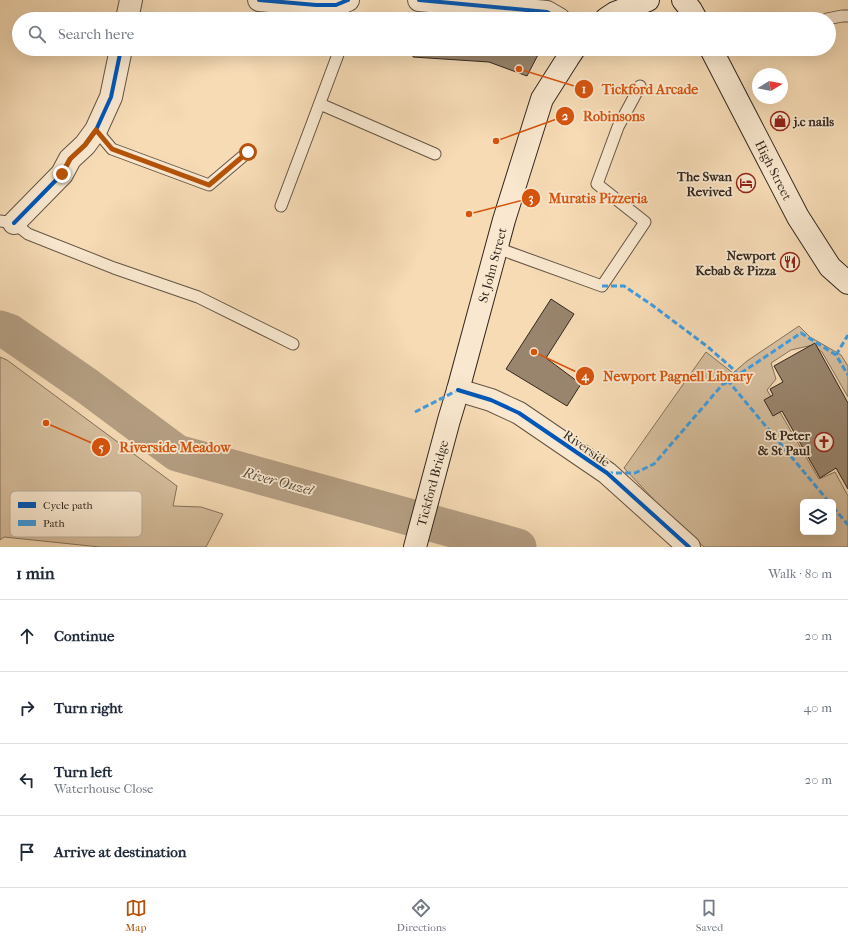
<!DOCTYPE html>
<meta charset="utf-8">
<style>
body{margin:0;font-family:"IM FELL French Canon",serif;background:#f2f2f3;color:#1f2937}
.controls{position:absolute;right:12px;bottom:12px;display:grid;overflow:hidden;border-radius:6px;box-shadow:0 4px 16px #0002}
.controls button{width:36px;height:36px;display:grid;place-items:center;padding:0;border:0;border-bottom:1px solid #e0e1e3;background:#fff;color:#1f2937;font:20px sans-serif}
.compass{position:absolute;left:752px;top:68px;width:36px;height:36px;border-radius:50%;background:#fff;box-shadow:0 4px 16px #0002;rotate:80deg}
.stop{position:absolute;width:12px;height:12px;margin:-9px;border:3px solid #b45309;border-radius:50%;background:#fff}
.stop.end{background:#b45309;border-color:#fff;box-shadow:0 1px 4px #0008}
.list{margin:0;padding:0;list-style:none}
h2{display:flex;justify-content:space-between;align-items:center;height:52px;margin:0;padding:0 16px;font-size:17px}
h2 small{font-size:13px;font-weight:400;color:#747a83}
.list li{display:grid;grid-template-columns:26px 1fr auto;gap:12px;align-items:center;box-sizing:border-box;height:72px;padding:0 16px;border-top:1px solid #e0e1e3}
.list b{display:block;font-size:15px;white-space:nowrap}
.list p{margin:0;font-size:13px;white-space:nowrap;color:#747a83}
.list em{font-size:13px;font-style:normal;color:#747a83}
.icon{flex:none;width:22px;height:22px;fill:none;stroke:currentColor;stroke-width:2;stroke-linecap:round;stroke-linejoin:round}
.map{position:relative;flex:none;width:848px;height:547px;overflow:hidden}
.search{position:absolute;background:#fff;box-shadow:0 4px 16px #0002;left:12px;right:12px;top:12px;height:44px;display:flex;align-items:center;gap:10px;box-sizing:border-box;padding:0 14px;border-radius:22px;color:#747a83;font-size:15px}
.sheet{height:340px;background:#fff}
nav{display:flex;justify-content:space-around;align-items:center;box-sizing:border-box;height:56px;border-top:1px solid #e0e1e3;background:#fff;font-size:11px;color:#747a83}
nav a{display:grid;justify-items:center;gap:2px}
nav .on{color:#b45309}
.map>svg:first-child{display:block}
.green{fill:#d5bd9c;stroke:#84725e;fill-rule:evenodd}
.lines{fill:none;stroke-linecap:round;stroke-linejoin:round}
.river{stroke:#b49e82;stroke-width:37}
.building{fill:#99856d;stroke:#34281f}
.service-casing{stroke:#645544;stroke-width:13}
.minor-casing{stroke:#645544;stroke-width:24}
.secondary-casing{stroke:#34281f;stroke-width:24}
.service{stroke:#f9e8cf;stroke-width:11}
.minor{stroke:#f9e8cf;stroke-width:22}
.secondary{stroke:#f9e8cf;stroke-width:22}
.quiet{stroke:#3e9ce0;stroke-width:3;stroke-dasharray:6 3;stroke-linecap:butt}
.cycleway-casing{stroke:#f9e8cf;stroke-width:6}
.cycleway{stroke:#0057b8;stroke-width:4}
.route{stroke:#b45309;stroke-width:5}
.labels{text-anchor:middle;stroke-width:3.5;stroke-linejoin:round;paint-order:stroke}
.poi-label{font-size:13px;font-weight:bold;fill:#34281f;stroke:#f9e8cf;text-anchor:end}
.street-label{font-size:13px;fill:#34281f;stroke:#f9e8cf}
.water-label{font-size:14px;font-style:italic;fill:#5a4b3d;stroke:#f9e8cf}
.key{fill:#f9e8cf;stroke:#beae9a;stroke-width:1}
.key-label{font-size:11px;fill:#34281f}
.leader{fill:none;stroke:#d6540e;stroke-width:1.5}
.callout-dot{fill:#d6540e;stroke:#f9e8cf;stroke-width:1.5}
.mark-label{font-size:12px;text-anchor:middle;font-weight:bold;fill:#fff}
.callout-label{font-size:14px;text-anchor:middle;font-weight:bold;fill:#d6540e;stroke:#f9e8cf;stroke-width:3.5;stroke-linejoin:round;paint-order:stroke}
</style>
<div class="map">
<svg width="848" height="547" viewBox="0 0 848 547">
<rect width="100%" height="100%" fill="#f6dbb5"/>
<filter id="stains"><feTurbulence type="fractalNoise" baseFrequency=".005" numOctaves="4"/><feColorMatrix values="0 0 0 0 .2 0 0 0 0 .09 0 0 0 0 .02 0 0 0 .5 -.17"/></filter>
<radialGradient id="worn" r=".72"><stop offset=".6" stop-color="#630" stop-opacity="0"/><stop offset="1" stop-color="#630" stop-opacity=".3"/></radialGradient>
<path class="green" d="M799 326 810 337 841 355 848 366V397L822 352 813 345 791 350 771 363 776 379 767 390 819 479 835 472 848 496V547H704L657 503 624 468 706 352 733 373 747 361ZM803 502H833V532H803Z
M0 357 7 360 177 486 173 506 201 507 223 514 206 547H100L4 537 0 540Z"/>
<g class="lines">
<path class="river" d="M0 329 9 332 87 386 177 453 518 547"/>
</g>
<path class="building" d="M414 14 472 19H414Z
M413 49H541L527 76 489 62 413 57Z
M551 299 574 314 546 358 581 384 567 406 506 369Z
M815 343 848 403V489L836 468 820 478 782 411 773 416 764 400 773 395 770 389 783 382 774 366Z"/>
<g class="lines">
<g class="service-casing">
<path id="service" d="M827 19 842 16H848
M320 104 435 154
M96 130 112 149 209 185 248 152
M281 206 312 124 340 49
M0 221 14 223 28 234 114 268 198 297 293 344
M497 248 602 286 645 222 597 184 618 127 640 86"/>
</g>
<g class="minor-casing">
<path id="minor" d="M259 0 316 5H336L348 0
M419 0 547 12 559 19
M127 19 131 0
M14 223 62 174 70 159 85 145 96 130 111 97 121 49
M458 390 491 400 519 413 607 473 689 547"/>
</g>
<g class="secondary-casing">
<path id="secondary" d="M683 0 691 10 696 19
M606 19 615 13 648 0
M711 49 798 217 830 267 848 283
M415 547 449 420 458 390 504 220 542 99 568 58 574 49"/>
</g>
<use href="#service" class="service"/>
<use href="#minor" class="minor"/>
<use href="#secondary" class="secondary"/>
<path class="quiet" d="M602 286H624L652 305 708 347 733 369 738 375
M836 355 848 335
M415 412 458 390
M607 473H635L654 464 723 384 729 382
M829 502 729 382 738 375 801 333 836 355 848 375
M833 507 848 525"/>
<g class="cycleway-casing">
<path id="cycleway" d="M259 0 316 5H336L348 0
M419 0 547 12 559 19
M14 223 62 174 70 159 85 145 96 130 111 97 121 49
M458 390 491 400 519 413 607 473 689 547"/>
</g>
<use href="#cycleway" class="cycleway"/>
</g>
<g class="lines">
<path class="route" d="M62 174 70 159 85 145 96 130 112 149 209 185 248 152"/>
</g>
<defs>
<g id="shop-ring" transform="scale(1)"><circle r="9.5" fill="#f9e8cf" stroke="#8f2418" stroke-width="1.5"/><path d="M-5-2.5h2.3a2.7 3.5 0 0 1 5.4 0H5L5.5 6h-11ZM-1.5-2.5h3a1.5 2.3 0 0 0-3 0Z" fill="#8f2418"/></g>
<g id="hotel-ring" transform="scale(1)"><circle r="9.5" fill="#f9e8cf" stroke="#8f2418" stroke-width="1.5"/><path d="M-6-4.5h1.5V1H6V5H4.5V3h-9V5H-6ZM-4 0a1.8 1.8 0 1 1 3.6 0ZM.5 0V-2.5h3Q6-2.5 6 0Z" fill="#8f2418"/></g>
<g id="restaurant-ring" transform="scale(1)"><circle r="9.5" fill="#f9e8cf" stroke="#8f2418" stroke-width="1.5"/><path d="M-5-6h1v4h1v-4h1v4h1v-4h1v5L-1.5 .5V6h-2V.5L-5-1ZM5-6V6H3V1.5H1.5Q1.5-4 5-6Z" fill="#8f2418"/></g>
<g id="church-ring" transform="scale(1)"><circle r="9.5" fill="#f9e8cf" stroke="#8f2418" stroke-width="1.5"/><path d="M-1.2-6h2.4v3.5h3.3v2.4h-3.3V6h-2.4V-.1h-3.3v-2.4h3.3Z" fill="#8f2418"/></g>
</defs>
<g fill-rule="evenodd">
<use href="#shop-ring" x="780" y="121"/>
<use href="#hotel-ring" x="746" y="183"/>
<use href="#restaurant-ring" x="790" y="262"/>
<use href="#church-ring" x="824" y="442"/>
</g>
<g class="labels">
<g class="poi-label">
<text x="794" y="126" text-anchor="start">j.c nails</text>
<text x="732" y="181">The Swan<tspan x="732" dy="15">Revived</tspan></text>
<text x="776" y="260">Newport<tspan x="776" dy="15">Kebab &amp; Pizza</tspan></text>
<text x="810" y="440">St Peter<tspan x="810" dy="15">&amp; St Paul</tspan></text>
</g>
<g class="street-label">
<text transform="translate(774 170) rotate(63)" y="5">High Street</text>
<text transform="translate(492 265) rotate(-75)" y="5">St John Street</text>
<text transform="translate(587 448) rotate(35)" y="5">Riverside</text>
<text transform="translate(432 483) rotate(-75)" y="5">Tickford Bridge</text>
</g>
<g class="water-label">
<text transform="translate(278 481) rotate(15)" y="5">River Ouzel</text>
</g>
</g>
<rect x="10" y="491" width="132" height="46" rx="6" class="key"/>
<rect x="18" y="502" width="18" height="6" fill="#0057b8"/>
<rect x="18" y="520" width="18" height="6" fill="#3e9ce0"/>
<g class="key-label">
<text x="43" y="509">Cycle path</text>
<text x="43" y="527">Path</text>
</g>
<path class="leader" d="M519 69L584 89M496 141L565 116M469 214L531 198M534 352L585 376M46 423L101 447"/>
<g class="callout-dot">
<circle cx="519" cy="69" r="4"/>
<circle cx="496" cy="141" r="4"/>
<circle cx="469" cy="214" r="4"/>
<circle cx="534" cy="352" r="4"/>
<circle cx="46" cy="423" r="4"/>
<circle cx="584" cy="89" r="10"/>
<circle cx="565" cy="116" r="10"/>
<circle cx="531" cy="198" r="10"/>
<circle cx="585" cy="376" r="10"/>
<circle cx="101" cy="447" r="10"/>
</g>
<g class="mark-label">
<text x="584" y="93">1</text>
<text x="565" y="120">2</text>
<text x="531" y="202">3</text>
<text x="585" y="380">4</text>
<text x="101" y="452">5</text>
</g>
<g class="callout-label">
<text x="650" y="94">Tickford Arcade</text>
<text x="614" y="121">Robinsons</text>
<text x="598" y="203">Muratis Pizzeria</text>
<text x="678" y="381">Newport Pagnell Library</text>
<text x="175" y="452">Riverside Meadow</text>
</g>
<rect width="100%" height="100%" filter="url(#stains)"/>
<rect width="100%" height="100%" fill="url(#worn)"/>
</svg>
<div class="controls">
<button><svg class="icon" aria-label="layers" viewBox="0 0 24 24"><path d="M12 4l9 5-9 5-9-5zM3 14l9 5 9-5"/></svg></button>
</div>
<svg class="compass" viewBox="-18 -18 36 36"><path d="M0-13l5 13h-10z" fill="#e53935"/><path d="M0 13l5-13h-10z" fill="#747a83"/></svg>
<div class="stop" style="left:248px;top:152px"></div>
<div class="stop end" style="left:62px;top:174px"></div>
<div class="search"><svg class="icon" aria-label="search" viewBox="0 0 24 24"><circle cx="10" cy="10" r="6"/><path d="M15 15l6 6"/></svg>Search here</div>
</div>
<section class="sheet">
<h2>1 min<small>Walk · 80 m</small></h2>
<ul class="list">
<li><svg class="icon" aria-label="ahead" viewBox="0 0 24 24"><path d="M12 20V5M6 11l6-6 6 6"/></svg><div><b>Continue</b></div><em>20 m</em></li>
<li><svg class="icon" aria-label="right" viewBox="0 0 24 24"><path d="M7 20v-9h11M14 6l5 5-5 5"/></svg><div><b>Turn right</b></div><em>40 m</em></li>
<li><svg class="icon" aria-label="left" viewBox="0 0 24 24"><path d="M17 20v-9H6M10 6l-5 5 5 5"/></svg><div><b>Turn left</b><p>Waterhouse Close</p></div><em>20 m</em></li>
<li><svg class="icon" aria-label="arrive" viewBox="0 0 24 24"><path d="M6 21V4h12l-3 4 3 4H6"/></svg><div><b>Arrive at destination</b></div></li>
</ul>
</section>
<nav>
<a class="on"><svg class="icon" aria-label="map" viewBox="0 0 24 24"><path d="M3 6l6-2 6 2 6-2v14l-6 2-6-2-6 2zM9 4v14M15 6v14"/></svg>Map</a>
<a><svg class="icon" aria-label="directions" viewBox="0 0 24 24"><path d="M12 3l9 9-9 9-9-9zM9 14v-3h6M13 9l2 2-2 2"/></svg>Directions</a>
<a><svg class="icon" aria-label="saved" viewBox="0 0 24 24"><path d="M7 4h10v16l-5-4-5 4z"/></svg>Saved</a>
</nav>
